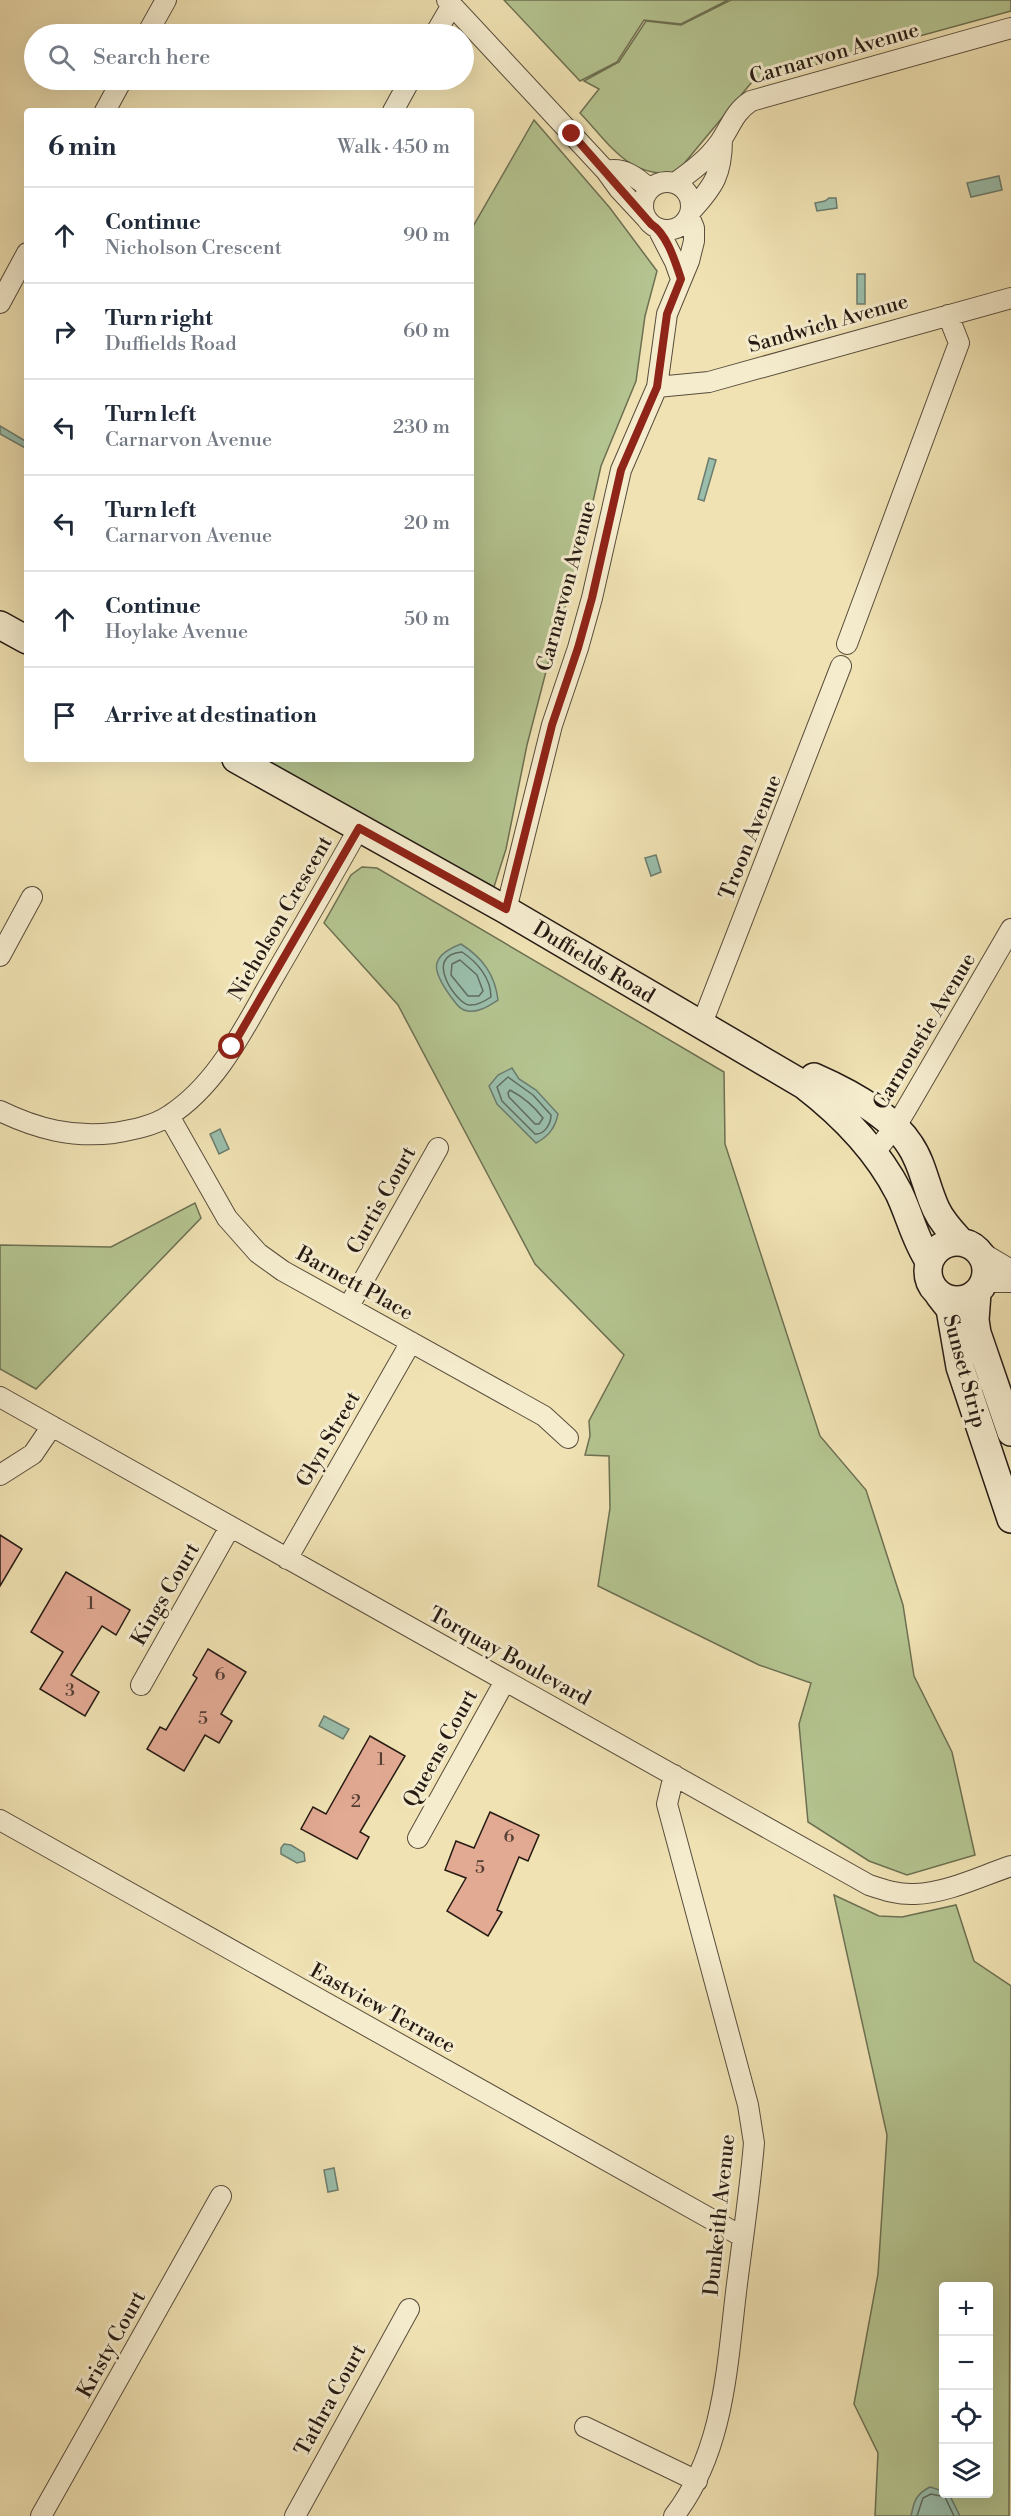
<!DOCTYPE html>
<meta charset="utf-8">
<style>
body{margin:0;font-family:"Libre Bodoni",serif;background:#f2f2f3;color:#1f2937}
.controls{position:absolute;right:18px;bottom:18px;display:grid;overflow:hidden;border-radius:6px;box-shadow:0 6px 24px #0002}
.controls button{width:54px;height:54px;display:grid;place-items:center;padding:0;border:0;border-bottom:2px solid #e0e1e3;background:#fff;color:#1f2937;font:30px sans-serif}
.stop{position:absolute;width:18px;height:18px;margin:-14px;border:4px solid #8f2418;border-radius:50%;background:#fff}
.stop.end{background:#8f2418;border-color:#fff;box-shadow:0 2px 6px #0008}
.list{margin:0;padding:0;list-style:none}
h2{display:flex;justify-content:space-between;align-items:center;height:78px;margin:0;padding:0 24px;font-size:26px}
h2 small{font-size:20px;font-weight:400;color:#747a83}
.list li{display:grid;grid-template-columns:39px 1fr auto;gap:18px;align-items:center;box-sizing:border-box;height:96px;padding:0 24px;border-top:2px solid #e0e1e3}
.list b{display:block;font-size:22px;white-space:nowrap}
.list p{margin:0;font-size:20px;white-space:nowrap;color:#747a83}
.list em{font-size:20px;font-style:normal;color:#747a83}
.icon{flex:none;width:33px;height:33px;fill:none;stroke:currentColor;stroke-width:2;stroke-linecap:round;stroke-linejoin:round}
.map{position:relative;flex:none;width:1011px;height:2516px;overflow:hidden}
.search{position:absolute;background:#fff;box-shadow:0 6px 24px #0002;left:24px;top:24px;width:450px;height:66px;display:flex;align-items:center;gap:15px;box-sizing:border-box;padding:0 21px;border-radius:33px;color:#747a83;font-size:22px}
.panel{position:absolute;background:#fff;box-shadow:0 6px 24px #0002;left:24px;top:108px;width:450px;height:654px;border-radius:6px}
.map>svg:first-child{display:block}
.green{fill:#b4c490;stroke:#6d7052;stroke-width:1.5;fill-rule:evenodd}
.water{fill:#9abeab;stroke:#6c7d6f;stroke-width:1.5}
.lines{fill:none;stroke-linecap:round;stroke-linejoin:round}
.shore{stroke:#606c60;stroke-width:1.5}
.building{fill:#e2a993;stroke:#261b14;stroke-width:1.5}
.street-casing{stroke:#584d3c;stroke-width:22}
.secondary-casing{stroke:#261b14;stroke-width:30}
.street{stroke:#f5ecce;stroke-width:20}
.secondary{stroke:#f5ecce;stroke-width:27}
.route{stroke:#8f2418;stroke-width:8}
.labels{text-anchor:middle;stroke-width:6;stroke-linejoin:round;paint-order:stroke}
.number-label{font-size:18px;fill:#553e34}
.street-label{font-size:21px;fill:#261b14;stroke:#f5ecce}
</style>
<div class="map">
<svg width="1011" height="2516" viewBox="0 0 1011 2516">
<rect width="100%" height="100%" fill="#f0e2b3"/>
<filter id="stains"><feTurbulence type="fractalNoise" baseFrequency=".00333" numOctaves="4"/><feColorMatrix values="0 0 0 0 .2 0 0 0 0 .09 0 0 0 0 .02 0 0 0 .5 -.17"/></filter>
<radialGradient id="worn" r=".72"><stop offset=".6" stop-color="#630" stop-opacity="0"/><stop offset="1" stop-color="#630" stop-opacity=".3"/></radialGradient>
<path class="green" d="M504 0H728L681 24 644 20 617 62 580 81Z
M731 0H1011V11L752 82 677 172C629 180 610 144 580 113L599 89 584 81 619 62 646 21 681 25Z
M534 120 610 208 657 271 645 316 636 381 601 466 580 559 550 656 527 745 506 849 494 887 261 759H471V230Z
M362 867 377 868 724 1072 725 1144 820 1436 866 1490 903 1605 914 1676 952 1752 975 1855 907 1875 869 1861 808 1822 799 1724 811 1683 759 1665 598 1586 610 1508 609 1456 585 1455 590 1436 589 1421 624 1355 535 1264 398 1005 324 923 351 875Z
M195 1203 201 1218 36 1389 0 1369V1245L111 1247Z
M834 1895 879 1916 902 1917 956 1905 974 1961 1011 1986 1009 2516H875L878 2453 854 2404 878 2274 887 2135ZM944 2286H988V2494H944Z"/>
<path class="water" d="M999 176 1002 190 971 197 967 183Z
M829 198H836L837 208 817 211 815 203 825 201Z
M857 274H865V304H857Z
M0 426 27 442V449L0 434Z
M709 458 716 460 704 501 698 499Z
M656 855 661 872 651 876 645 858Z
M461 944C483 958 495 975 498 1000 490 1005 479 1013 468 1011 459 1010 456 1003 451 997 433 972 427 957 461 944Z
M512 1068 519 1079 536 1090 558 1114C555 1128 549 1136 536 1143L497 1104 489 1086 498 1075Z
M220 1129 229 1149 219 1154 210 1134Z
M324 1716 349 1729 343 1739 319 1726Z
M284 1844 291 1845 304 1853 305 1861 297 1863 281 1854V1848Z
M334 2168 338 2190 328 2192 324 2170Z
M930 2487 943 2491 944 2494H949L960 2516H911C914 2501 916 2494 930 2487Z"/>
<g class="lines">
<path class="shore" d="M462 952C477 962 491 978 491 997 485 1001 477 1006 469 1005 457 1004 422 955 462 952Z
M460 960 477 975 483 991 479 996H468L451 975 452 964Z
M508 1077 533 1095 551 1115C551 1123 545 1135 535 1134L502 1101 497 1087Z
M510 1090C523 1097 534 1106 543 1118L539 1124H535L509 1097 508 1093Z
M917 2516 923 2498 931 2494 945 2497 954 2516"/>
</g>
<path class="building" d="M0 1535 22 1549 0 1586Z
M66 1572 130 1610 116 1635 102 1626 71 1675 99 1692 85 1716 40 1689 63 1652 31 1632Z
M208 1649 246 1672 221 1714 232 1721 219 1743 205 1735 184 1771 147 1749 160 1727 166 1730 197 1678 193 1675Z
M370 1736 405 1756 360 1832 369 1837 357 1859 301 1829 313 1807 326 1814Z
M490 1812 539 1835 528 1861 519 1857 497 1910 502 1912 488 1936 447 1911 466 1878 445 1870 456 1841 474 1848Z"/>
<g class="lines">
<g class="street-casing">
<path id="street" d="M447 0 606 171 619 189 646 218
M147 34 166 0
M435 34 452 5
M105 111 122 80
M393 111 410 80
M606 171C624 167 636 177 650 189
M643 206a24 24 0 1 1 48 0a24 24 0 1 1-48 0Z
M675 183C692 171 708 159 720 142 731 126 734 112 751 101L1011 28
M691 211C714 186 722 174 722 139
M658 229 675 262 681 279
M0 303 27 253
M657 387 709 382 1011 298
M847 644 959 343 948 315
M506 910 552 725 578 648 592 598 621 470 657 387 667 314 689 261 694 241V228L689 216
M0 956 32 897
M701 1026 841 666
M0 1111C37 1129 73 1138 114 1133 132 1130 154 1126 170 1115 219 1083 245 1026 273 978 302 928 331 878 359 828
M169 1116 227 1218 258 1253 283 1271 544 1416 568 1438
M874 1153 896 1126 908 1106 1011 929
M979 1251 1011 1270
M983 1282H1011
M349 1306 438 1148
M0 1397 869 1885C884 1890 899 1895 915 1894 947 1893 981 1876 1011 1866
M0 1475 33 1454 52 1426
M287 1559 411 1342
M141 1685 230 1527
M674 1775 667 1804 748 2105 754 2143C750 2190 743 2237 737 2284 727 2364 725 2450 674 2516
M0 1820 743 2237
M418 1838 505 1681
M585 2427 697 2481
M41 2516 221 2196
M295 2516 409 2309"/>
</g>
<g class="secondary-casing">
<path id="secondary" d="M0 625 27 640
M236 759 506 910 804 1085C843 1115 877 1150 899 1193 910 1216 915 1240 929 1261
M814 1077C846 1091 891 1115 910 1145 923 1164 926 1188 936 1209 942 1222 951 1231 961 1242
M928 1271a29 29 0 1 1 58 0a29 29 0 1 1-58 0Z
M977 1293 975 1320 977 1333 1011 1432
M939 1295 950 1309 960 1367 1011 1519"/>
</g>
<use href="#street" class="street"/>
<use href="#secondary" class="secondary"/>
</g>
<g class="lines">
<path class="route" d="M232 1047 359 828 506 909 552 725 578 648 592 598 621 470 657 387 667 314 681 279C675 261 667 234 651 224L572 134"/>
</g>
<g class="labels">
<g class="number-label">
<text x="91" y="1609">1</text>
<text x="220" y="1680">6</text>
<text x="70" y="1696">3</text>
<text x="203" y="1724">5</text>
<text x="381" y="1765">1</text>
<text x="356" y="1807">2</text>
<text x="509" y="1842">6</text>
<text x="480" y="1873">5</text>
</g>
<g class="street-label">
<text transform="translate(834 53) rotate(-16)" y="7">Carnarvon Avenue</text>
<text transform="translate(828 323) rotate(-16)" y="7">Sandwich Avenue</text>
<text transform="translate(566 586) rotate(-75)" y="7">Carnarvon Avenue</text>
<text transform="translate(750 837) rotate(-68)" y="7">Troon Avenue</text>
<text transform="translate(280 918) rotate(-60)" y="7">Nicholson Crescent</text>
<text transform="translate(594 962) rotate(31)" y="7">Duffields Road</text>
<text transform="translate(924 1031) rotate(-59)" y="7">Carnoustie Avenue</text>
<text transform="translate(381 1200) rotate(-61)" y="7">Curtis Court</text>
<text transform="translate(355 1283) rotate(29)" y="7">Barnett Place</text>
<text transform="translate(965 1371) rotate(75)" y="7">Sunset Strip</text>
<text transform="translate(328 1439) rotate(-60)" y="7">Glyn Street</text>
<text transform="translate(165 1594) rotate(-60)" y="7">Kings Court</text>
<text transform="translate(510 1656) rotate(29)" y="7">Torquay Boulevard</text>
<text transform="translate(440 1748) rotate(-61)" y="7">Queens Court</text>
<text transform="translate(383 2008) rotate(29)" y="7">Eastview Terrace</text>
<text transform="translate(719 2215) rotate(-84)" y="7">Dunkeith Avenue</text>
<text transform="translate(111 2344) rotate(-61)" y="7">Kristy Court</text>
<text transform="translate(330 2400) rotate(-61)" y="7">Tathra Court</text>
</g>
</g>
<rect width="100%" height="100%" filter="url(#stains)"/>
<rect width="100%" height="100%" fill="url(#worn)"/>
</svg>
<div class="controls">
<button>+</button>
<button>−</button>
<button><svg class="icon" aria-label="locate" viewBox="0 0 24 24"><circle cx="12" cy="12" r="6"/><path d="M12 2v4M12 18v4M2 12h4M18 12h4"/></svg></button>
<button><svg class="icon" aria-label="layers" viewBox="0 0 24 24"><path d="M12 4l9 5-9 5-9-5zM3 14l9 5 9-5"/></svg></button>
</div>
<div class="stop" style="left:232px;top:1047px"></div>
<div class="stop end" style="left:572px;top:134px"></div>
<div class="search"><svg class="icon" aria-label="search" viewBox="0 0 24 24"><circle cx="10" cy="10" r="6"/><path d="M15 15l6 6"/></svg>Search here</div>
<section class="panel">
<h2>6 min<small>Walk · 450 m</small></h2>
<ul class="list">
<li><svg class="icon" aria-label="ahead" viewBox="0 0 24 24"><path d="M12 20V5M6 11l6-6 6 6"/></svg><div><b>Continue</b><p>Nicholson Crescent</p></div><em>90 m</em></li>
<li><svg class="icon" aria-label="right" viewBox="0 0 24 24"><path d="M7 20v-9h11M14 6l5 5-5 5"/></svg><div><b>Turn right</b><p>Duffields Road</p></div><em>60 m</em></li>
<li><svg class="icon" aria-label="left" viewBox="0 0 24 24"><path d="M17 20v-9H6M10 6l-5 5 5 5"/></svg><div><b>Turn left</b><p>Carnarvon Avenue</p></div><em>230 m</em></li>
<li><svg class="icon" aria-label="left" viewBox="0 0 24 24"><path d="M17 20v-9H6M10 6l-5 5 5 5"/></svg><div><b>Turn left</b><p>Carnarvon Avenue</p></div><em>20 m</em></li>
<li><svg class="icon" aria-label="ahead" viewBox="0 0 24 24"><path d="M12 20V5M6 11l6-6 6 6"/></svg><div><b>Continue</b><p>Hoylake Avenue</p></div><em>50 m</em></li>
<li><svg class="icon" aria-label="arrive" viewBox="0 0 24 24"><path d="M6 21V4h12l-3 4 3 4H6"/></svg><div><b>Arrive at destination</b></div></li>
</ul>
</section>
</div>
